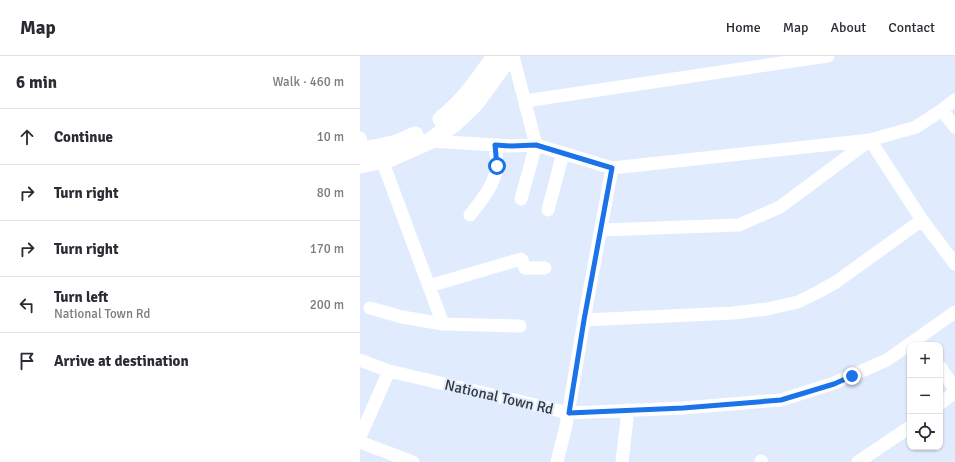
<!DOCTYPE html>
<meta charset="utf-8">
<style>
body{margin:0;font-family:Signika,sans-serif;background:#f2f2f3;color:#2b2b33}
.controls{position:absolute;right:12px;bottom:12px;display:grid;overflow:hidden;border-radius:8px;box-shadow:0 1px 3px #0004}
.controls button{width:36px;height:36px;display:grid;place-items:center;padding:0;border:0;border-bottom:1px solid #e1e1e2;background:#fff;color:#2b2b33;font:20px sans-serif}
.stop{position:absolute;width:12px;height:12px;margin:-9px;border:3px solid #1a73e8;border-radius:50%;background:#fff}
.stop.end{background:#1a73e8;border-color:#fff;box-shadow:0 1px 4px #0008}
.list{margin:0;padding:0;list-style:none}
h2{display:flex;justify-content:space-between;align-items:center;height:52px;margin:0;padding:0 16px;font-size:17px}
h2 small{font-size:13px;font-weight:400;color:#7c7c81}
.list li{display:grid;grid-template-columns:26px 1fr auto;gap:12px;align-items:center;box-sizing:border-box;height:56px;padding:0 16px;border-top:1px solid #e1e1e2}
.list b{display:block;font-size:15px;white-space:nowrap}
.list p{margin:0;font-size:13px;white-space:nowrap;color:#7c7c81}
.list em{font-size:13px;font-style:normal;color:#7c7c81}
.icon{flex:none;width:22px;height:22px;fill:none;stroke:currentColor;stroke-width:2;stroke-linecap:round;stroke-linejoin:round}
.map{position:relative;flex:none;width:595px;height:406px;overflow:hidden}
header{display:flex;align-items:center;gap:24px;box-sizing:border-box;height:56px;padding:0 20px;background:#fff;border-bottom:1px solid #e1e1e2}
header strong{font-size:19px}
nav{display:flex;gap:22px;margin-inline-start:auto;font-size:14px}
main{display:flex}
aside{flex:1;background:#fff}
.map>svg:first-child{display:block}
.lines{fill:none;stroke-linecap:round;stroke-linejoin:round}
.minor{stroke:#fff;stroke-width:13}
.major{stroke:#fff;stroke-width:17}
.route{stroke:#1a73e8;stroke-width:5}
.labels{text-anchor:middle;stroke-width:4;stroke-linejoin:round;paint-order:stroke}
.street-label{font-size:15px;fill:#33373e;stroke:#e0ebfd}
</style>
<header>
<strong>Map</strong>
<nav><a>Home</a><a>Map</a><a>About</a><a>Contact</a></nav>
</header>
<main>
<aside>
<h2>6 min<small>Walk · 460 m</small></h2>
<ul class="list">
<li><svg class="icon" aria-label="ahead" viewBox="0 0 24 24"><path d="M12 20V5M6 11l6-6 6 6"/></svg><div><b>Continue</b></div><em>10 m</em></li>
<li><svg class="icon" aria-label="right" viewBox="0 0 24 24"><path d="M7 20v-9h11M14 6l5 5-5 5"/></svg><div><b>Turn right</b></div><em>80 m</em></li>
<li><svg class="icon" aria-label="right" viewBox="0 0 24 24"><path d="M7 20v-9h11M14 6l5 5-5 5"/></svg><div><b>Turn right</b></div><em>170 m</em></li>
<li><svg class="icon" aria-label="left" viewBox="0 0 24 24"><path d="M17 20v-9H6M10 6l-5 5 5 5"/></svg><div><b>Turn left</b><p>National Town Rd</p></div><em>200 m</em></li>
<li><svg class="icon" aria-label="arrive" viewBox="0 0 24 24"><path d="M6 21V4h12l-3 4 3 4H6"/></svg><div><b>Arrive at destination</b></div></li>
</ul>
</aside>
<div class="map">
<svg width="595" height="406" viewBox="0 0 595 406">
<rect width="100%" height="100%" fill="#e0ebfd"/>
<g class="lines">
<path class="minor" d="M153 0 176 89 161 143
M165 45 468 0
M582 54 595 71
M0 82 3 94 6 102
M510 84 562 164 595 208
M70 85 152 90 176 89 252 112 224 264 206 370 197 406
M22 104 83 268
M252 112 510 84 556 71 582 54 595 44
M188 154 203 97
M110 159C121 145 134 130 137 111 137 104 136 96 135 89
M241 174 379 169 420 151 510 84
M69 230 161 203 162 204 165 212H185
M10 252 42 261 83 268 160 270
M224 264 373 257 407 253 438 246 460 235 476 226 562 164
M0 304 29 315 209 357 323 352 421 344 474 327 527 304 595 256
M580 311 595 333
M580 348 595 336
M0 381 29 315
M0 386 53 406
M401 405 402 406
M262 406 268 354
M498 406 550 371"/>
<path class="major" d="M81 63C103 46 119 23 135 0
M0 95 37 87 55 79
M0 109 29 103 70 85 95 67 116 47 150 0"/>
</g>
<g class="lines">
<path class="route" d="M137 110 135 89 152 90 176 89 252 112 224 264 209 357 323 352 421 344 474 328 492 320"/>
</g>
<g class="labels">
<g class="street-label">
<text transform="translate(139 341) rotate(13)" y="5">National Town Rd</text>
</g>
</g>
</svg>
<div class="controls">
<button>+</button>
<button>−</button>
<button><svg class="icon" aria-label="locate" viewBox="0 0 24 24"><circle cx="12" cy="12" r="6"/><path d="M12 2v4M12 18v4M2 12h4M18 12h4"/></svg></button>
</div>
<div class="stop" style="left:137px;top:110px"></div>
<div class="stop end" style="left:492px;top:320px"></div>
</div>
</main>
